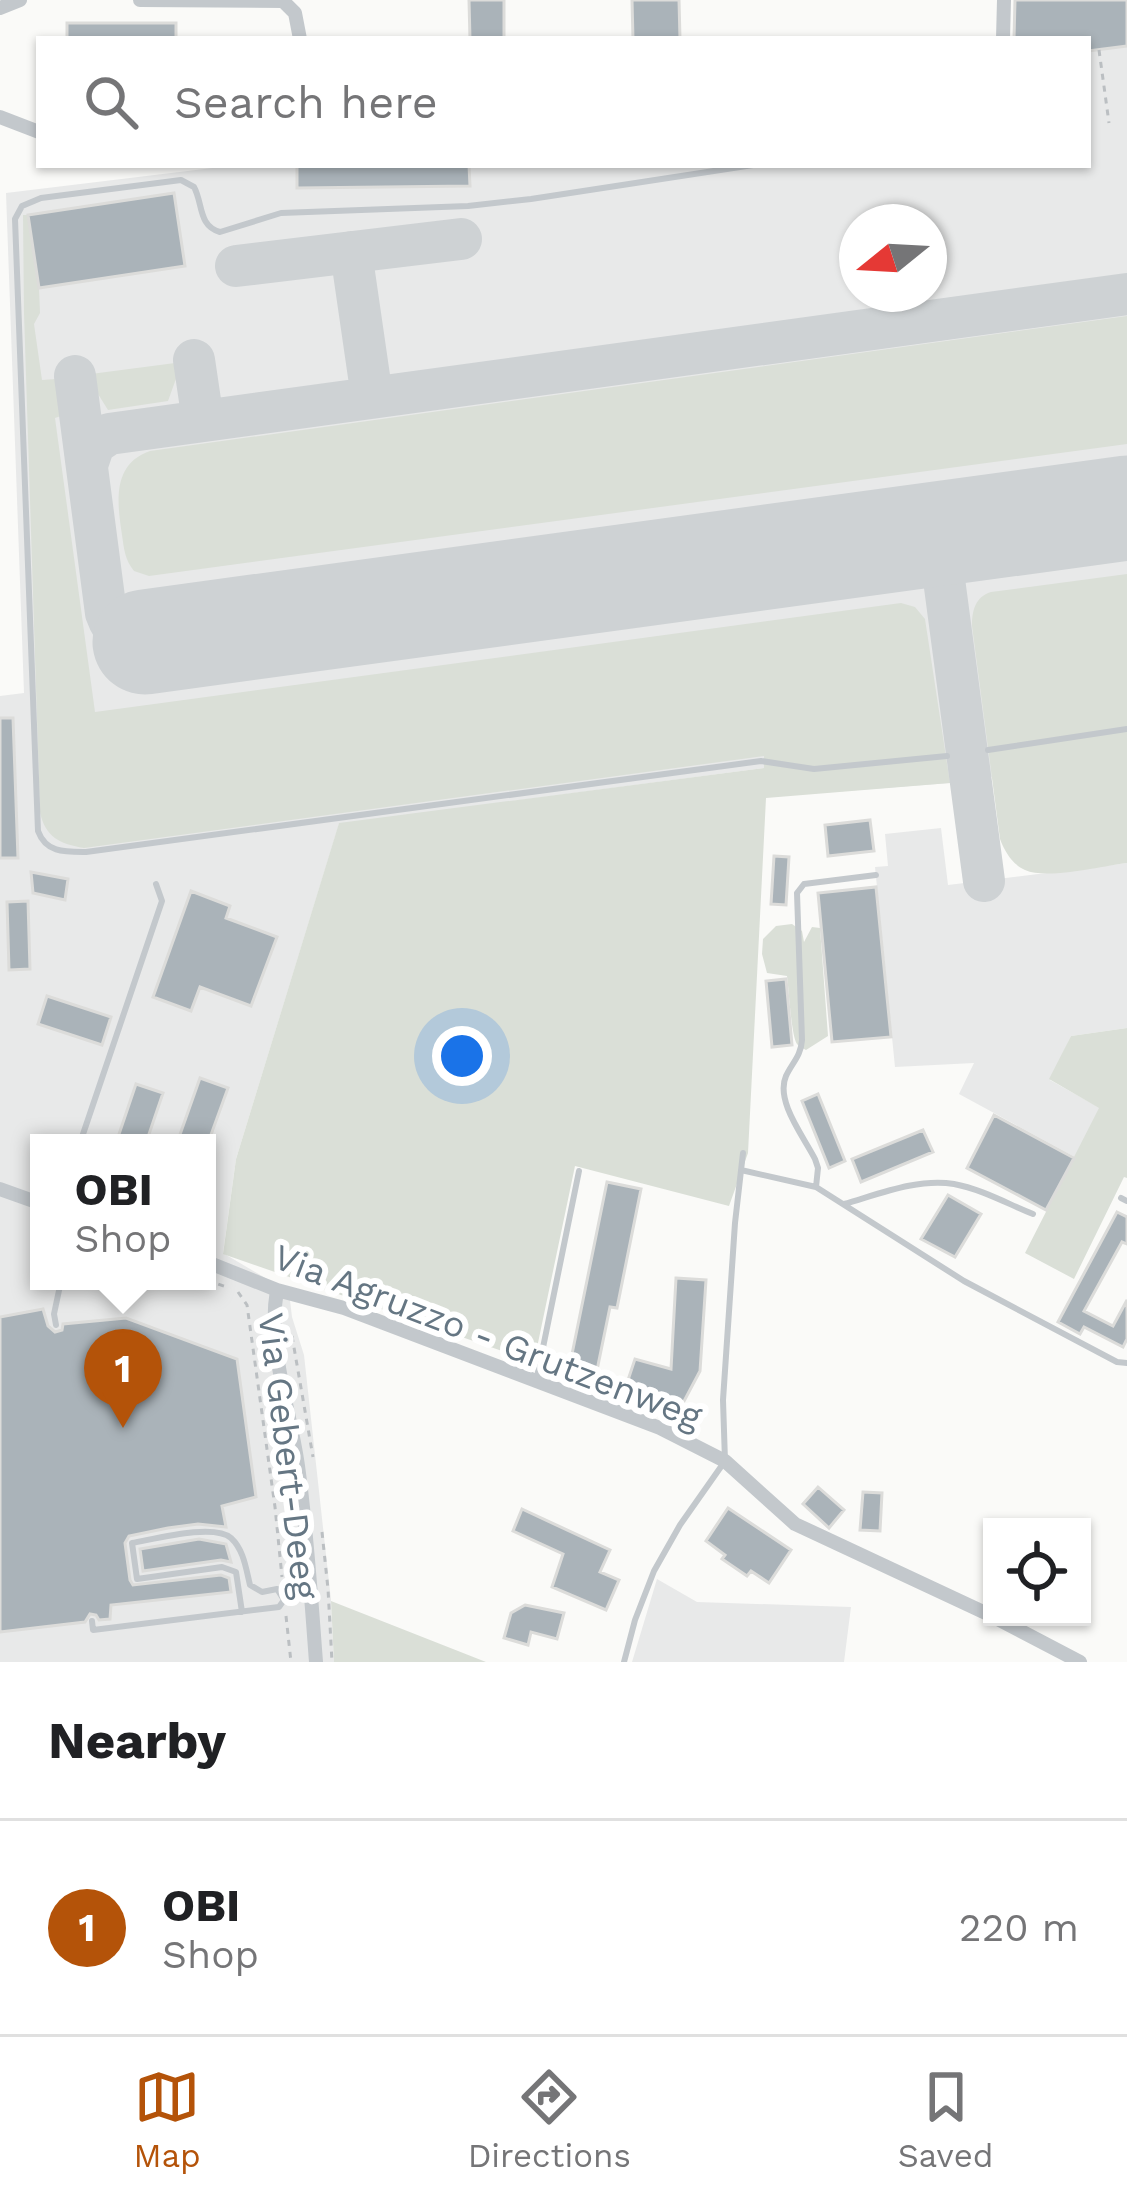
<!DOCTYPE html>
<style>
body{margin:0;font-family:"Work Sans",sans-serif;background:#f6f6f6;color:#202124}
.controls{position:absolute;right:36px;bottom:36px;display:grid;overflow:hidden;border-radius:0px;box-shadow:0 3px 9px #0004}
.controls button{width:108px;height:108px;display:grid;place-items:center;padding:0;border:0;border-bottom:3px solid #e0e0e0;background:#fff;color:#202124;font:60px sans-serif}
.compass{position:absolute;left:839px;top:204px;width:108px;height:108px;border-radius:50%;background:#fff;box-shadow:0 3px 9px #0004;rotate:252deg}
.you{position:absolute;left:462px;top:1056px;width:42px;height:42px;margin:-30px;border:9px solid #fff;border-radius:50%;background:#1a73e8;box-shadow:0 0 0 18px #1a73e833}
.badge{display:grid;place-items:center;width:78px;height:78px;border-radius:50%;background:#b45309;color:#fff;font-size:39px;font-weight:700}
.pin{position:absolute;translate:-50% -99px;filter:drop-shadow(0 3px 6px #0008)}
.pin::after{content:'';position:absolute;top:63px;width:42px;height:36px;background:inherit;clip-path:polygon(0 0,100% 0,50% 100%)}
.popup{position:absolute;left:30px;top:1134px;width:186px;height:156px;box-sizing:border-box;display:grid;place-content:center;border-radius:0px;background:#fff;filter:drop-shadow(0 3px 9px #0005);font-size:39px;white-space:nowrap;color:#757577}
.popup b{font-size:45px;color:#202124}
.popup::after{content:'';position:absolute;left:50%;top:100%;margin-left:-24px;border:24px solid transparent;border-top-color:#fff}
.list{margin:0;padding:0;list-style:none}
h2{display:flex;justify-content:space-between;align-items:center;height:156px;margin:0;padding:0 48px;font-size:51px}
h2 small{font-size:39px;font-weight:400;color:#757577}
.list li{display:grid;grid-template-columns:78px 1fr auto;gap:36px;align-items:center;box-sizing:border-box;height:216px;padding:0 48px;border-top:3px solid #e0e0e0}
.list b{display:block;font-size:45px;white-space:nowrap}
.list p{margin:0;font-size:39px;white-space:nowrap;color:#757577}
.list em{font-size:39px;font-style:normal;color:#757577}
.icon{flex:none;width:66px;height:66px;fill:none;stroke:currentColor;stroke-width:2;stroke-linecap:round;stroke-linejoin:round}
.map{position:relative;flex:none;width:1127px;height:1662px;overflow:hidden}
.search{position:absolute;background:#fff;box-shadow:0 3px 9px #0004;left:36px;right:36px;top:36px;height:132px;display:flex;align-items:center;gap:30px;box-sizing:border-box;padding:0 42px;border-radius:0px;color:#757577;font-size:45px}
.sheet{height:372px;background:#fff}
nav{display:flex;justify-content:space-around;align-items:center;box-sizing:border-box;height:168px;border-top:3px solid #e0e0e0;background:#fff;font-size:33px;color:#757577}
nav a{display:grid;justify-items:center;gap:6px}
nav .on{color:#b45309}
.map>svg:first-child{display:block}
.built{fill:#e8e9e9;fill-rule:evenodd}
.green{fill:#dadfd7}
.lines{fill:none;stroke-linecap:round;stroke-linejoin:round}
.taxiway{stroke:#ced2d4;stroke-width:42}
.runway{stroke:#ced2d4;stroke-width:105}
.building{fill:#aab3b9;stroke:#dcdcda;stroke-width:3}
.path{stroke:#bbbfc2;stroke-width:3;stroke-dasharray:6 6;stroke-linecap:butt}
.service{stroke:#c3c8cc;stroke-width:6}
.minor{stroke:#c3c8cc;stroke-width:14}
.labels{text-anchor:middle;stroke-width:12;stroke-linejoin:round;paint-order:stroke}
.street-label{font-size:36px;fill:#657683;stroke:#fff}
</style>
<div class="map">
<svg width="1127" height="1662" viewBox="0 0 1127 1662">
<rect width="100%" height="100%" fill="#fafaf8"/>
<path class="built" d="M1015 0H1127V756L950 783 766 797 764 768 339 824 236 1159 223 1253 289 1292 292 1317 304 1355 331 1600 334 1662H0V696L24 693 6 193 237 165H1088V39H1013ZM857 222H929V294H857ZM39 1143H207V1281H39Z
M941 828 948 885 1127 863V1028L1071 1036 1050 1080 1100 1108 1075 1157 959 1094 974 1063 895 1067 875 867 888 866 885 834Z
M657 1579 697 1602 851 1607 844 1662H632Z"/>
<path class="green" d="M23 215H28L39 288 40 313 34 324 42 380 56 379 61 416 55 418 95 712 901 603 915 607 925 619 950 783 766 798 748 1153 729 1206 575 1166 534 1362 223 1254 236 1159 339 823 764 768V756L84 848C60 844 45 837 40 812L24 313Z
M1127 316V444L149 576 134 571C125 560 124 549 122 535 117 502 112 464 150 451Z
M175 363 177 376 168 401 108 410 93 386 91 374Z
M1127 574V863C1102 866 1047 880 1025 870 1012 864 1005 852 1000 839L972 626C972 611 975 597 991 592Z
M792 924 802 931 804 942 812 927 820 928 828 1036 806 1050C803 1048 799 1047 797 1044 791 1035 789 990 787 976L767 973 762 954 763 939 776 926Z
M1127 1028V1178L1124 1177 1074 1279 1025 1253 1099 1108 1049 1079 1071 1036Z
M331 1601 486 1662H487H334Z"/>
<g class="lines">
<path class="taxiway" d="M351 252 372 397
M236 266 461 239
M194 360 203 421
M75 376 106 613C113 633 124 643 145 642
M87 465 94 444 109 434 1127 294
M938 534 984 881"/>
<path class="runway" d="M145 642 1127 508"/>
</g>
<path class="building" d="M469 0H504V39H470Z
M632 0H679L680 39H633Z
M1015 0H1127V46L1088 51V39H1014Z
M67 23H176V39H67Z
M297 165H469L470 186 297 188Z
M174 193 185 266 39 288 28 215Z
M0 718H13L18 858H0Z
M870 820 874 851 828 856 825 825Z
M774 856 789 857 786 905 771 904Z
M31 872 68 879 65 900 33 893Z
M876 887 891 1037 832 1042 818 893Z
M191 891 230 906 226 918 277 937 251 1006 200 987 191 1011 153 997Z
M28 901 30 969 9 970 7 902Z
M786 979 792 1045 772 1047 766 981Z
M47 996 111 1017 102 1045 38 1024Z
M200 1078 228 1088 208 1143H177Z
M136 1084 163 1093 146 1143H116Z
M818 1094 845 1161 829 1168 802 1101Z
M994 1115 1074 1158 1046 1210 967 1168Z
M923 1130 933 1152 861 1182 852 1159Z
M607 1182 641 1189 617 1308 610 1307 596 1375 569 1369Z
M948 1195 981 1214 955 1257 921 1239Z
M1117 1212 1127 1217V1244L1122 1242 1084 1311 1113 1326 1127 1300V1339L1123 1347 1084 1327 1080 1334 1058 1322Z
M676 1278 706 1280 700 1371 682 1405 626 1386 635 1359 671 1369Z
M43 1309 48 1326 55 1332 62 1330 63 1324 126 1318 237 1359 256 1497 222 1506 226 1527 198 1524 168 1528 129 1536 125 1543 130 1580 133 1585 221 1575 229 1578 231 1592 111 1605 110 1619 99 1620 96 1615 90 1614 85 1622 0 1632V1317Z
M818 1487 844 1510 829 1528 803 1504Z
M863 1492 882 1493 880 1531 860 1530Z
M728 1508 791 1550 769 1583 751 1571 747 1576 722 1559 725 1555 706 1541Z
M522 1509 610 1550 600 1572 619 1580 606 1610 552 1587 563 1554 513 1531Z
M199 1539 226 1544 231 1562 221 1560 143 1571 140 1549Z
M525 1605 564 1613 557 1639 531 1632 528 1645 504 1638 511 1613Z"/>
<g class="lines">
<path class="path" d="M1099 50 1109 123
M207 1280 229 1288
M238 1292 247 1305 275 1507 282 1577
M292 1336 313 1457
M322 1532 328 1589 332 1662
M286 1616 291 1662"/>
<path class="service" d="M753 165 531 199 468 206 281 213 220 232C198 226 203 203 194 187L181 180 41 198 22 206 15 219 38 831C46 853 65 852 86 852L761 761 814 769 947 756
M988 750 1127 729
M80 1143 162 901 156 884
M741 1170 816 1187 964 1281 1117 1362 1127 1363
M816 1187 818 1168 815 1159C804 1137 775 1101 786 1076 792 1063 801 1056 802 1040L797 893 804 884 876 875
M1121 1198 1127 1201
M844 1204C879 1194 918 1178 954 1184 981 1189 1008 1204 1033 1214
M56 1325 54 1314 61 1281
M537 1377 579 1171
M242 1612 236 1572 222 1567 137 1579 132 1543C155 1539 214 1523 231 1538 244 1550 246 1569 250 1585L262 1592 277 1589 284 1600
M92 1621 93 1630 279 1607 284 1600 307 1598
M624 1662 635 1620 654 1571 680 1525 725 1461 723 1400 735 1223 743 1153"/>
<path class="minor" d="M140 0 283 1 295 13 300 39
M0 8 20 0
M1003 39 1004 0
M0 117 39 132
M0 1189 39 1203
M207 1262 277 1290 344 1308 660 1428 725 1461 795 1524 992 1616
M277 1290C267 1348 290 1408 298 1466 307 1531 311 1597 316 1662
M994 1617 1080 1662"/>
</g>
<g class="labels">
<g class="street-label">
<text transform="translate(488 1336) rotate(21)" y="13">Via Agruzzo - Grutzenweg</text>
<text transform="translate(289 1456) rotate(83)" y="13">Via Gebert-Deeg</text>
</g>
</g>
</svg>
<div class="controls">
<button><svg class="icon" aria-label="locate" viewBox="0 0 24 24"><circle cx="12" cy="12" r="6"/><path d="M12 2v4M12 18v4M2 12h4M18 12h4"/></svg></button>
</div>
<svg class="compass" viewBox="-18 -18 36 36"><path d="M0-13l5 13h-10z" fill="#e53935"/><path d="M0 13l5-13h-10z" fill="#757577"/></svg>
<div class="you"></div>
<div class="pin badge" style="left:123px;top:1428px">1</div>
<div class="popup"><b>OBI</b>Shop</div>
<div class="search"><svg class="icon" aria-label="search" viewBox="0 0 24 24"><circle cx="10" cy="10" r="6"/><path d="M15 15l6 6"/></svg>Search here</div>
</div>
<section class="sheet">
<h2>Nearby<small></small></h2>
<ul class="list">
<li><span class="badge">1</span><div><b>OBI</b><p>Shop</p></div><em>220 m</em></li>
</ul>
</section>
<nav>
<a class="on"><svg class="icon" aria-label="map" viewBox="0 0 24 24"><path d="M3 6l6-2 6 2 6-2v14l-6 2-6-2-6 2zM9 4v14M15 6v14"/></svg>Map</a>
<a><svg class="icon" aria-label="directions" viewBox="0 0 24 24"><path d="M12 3l9 9-9 9-9-9zM9 14v-3h6M13 9l2 2-2 2"/></svg>Directions</a>
<a><svg class="icon" aria-label="saved" viewBox="0 0 24 24"><path d="M7 4h10v16l-5-4-5 4z"/></svg>Saved</a>
</nav>
